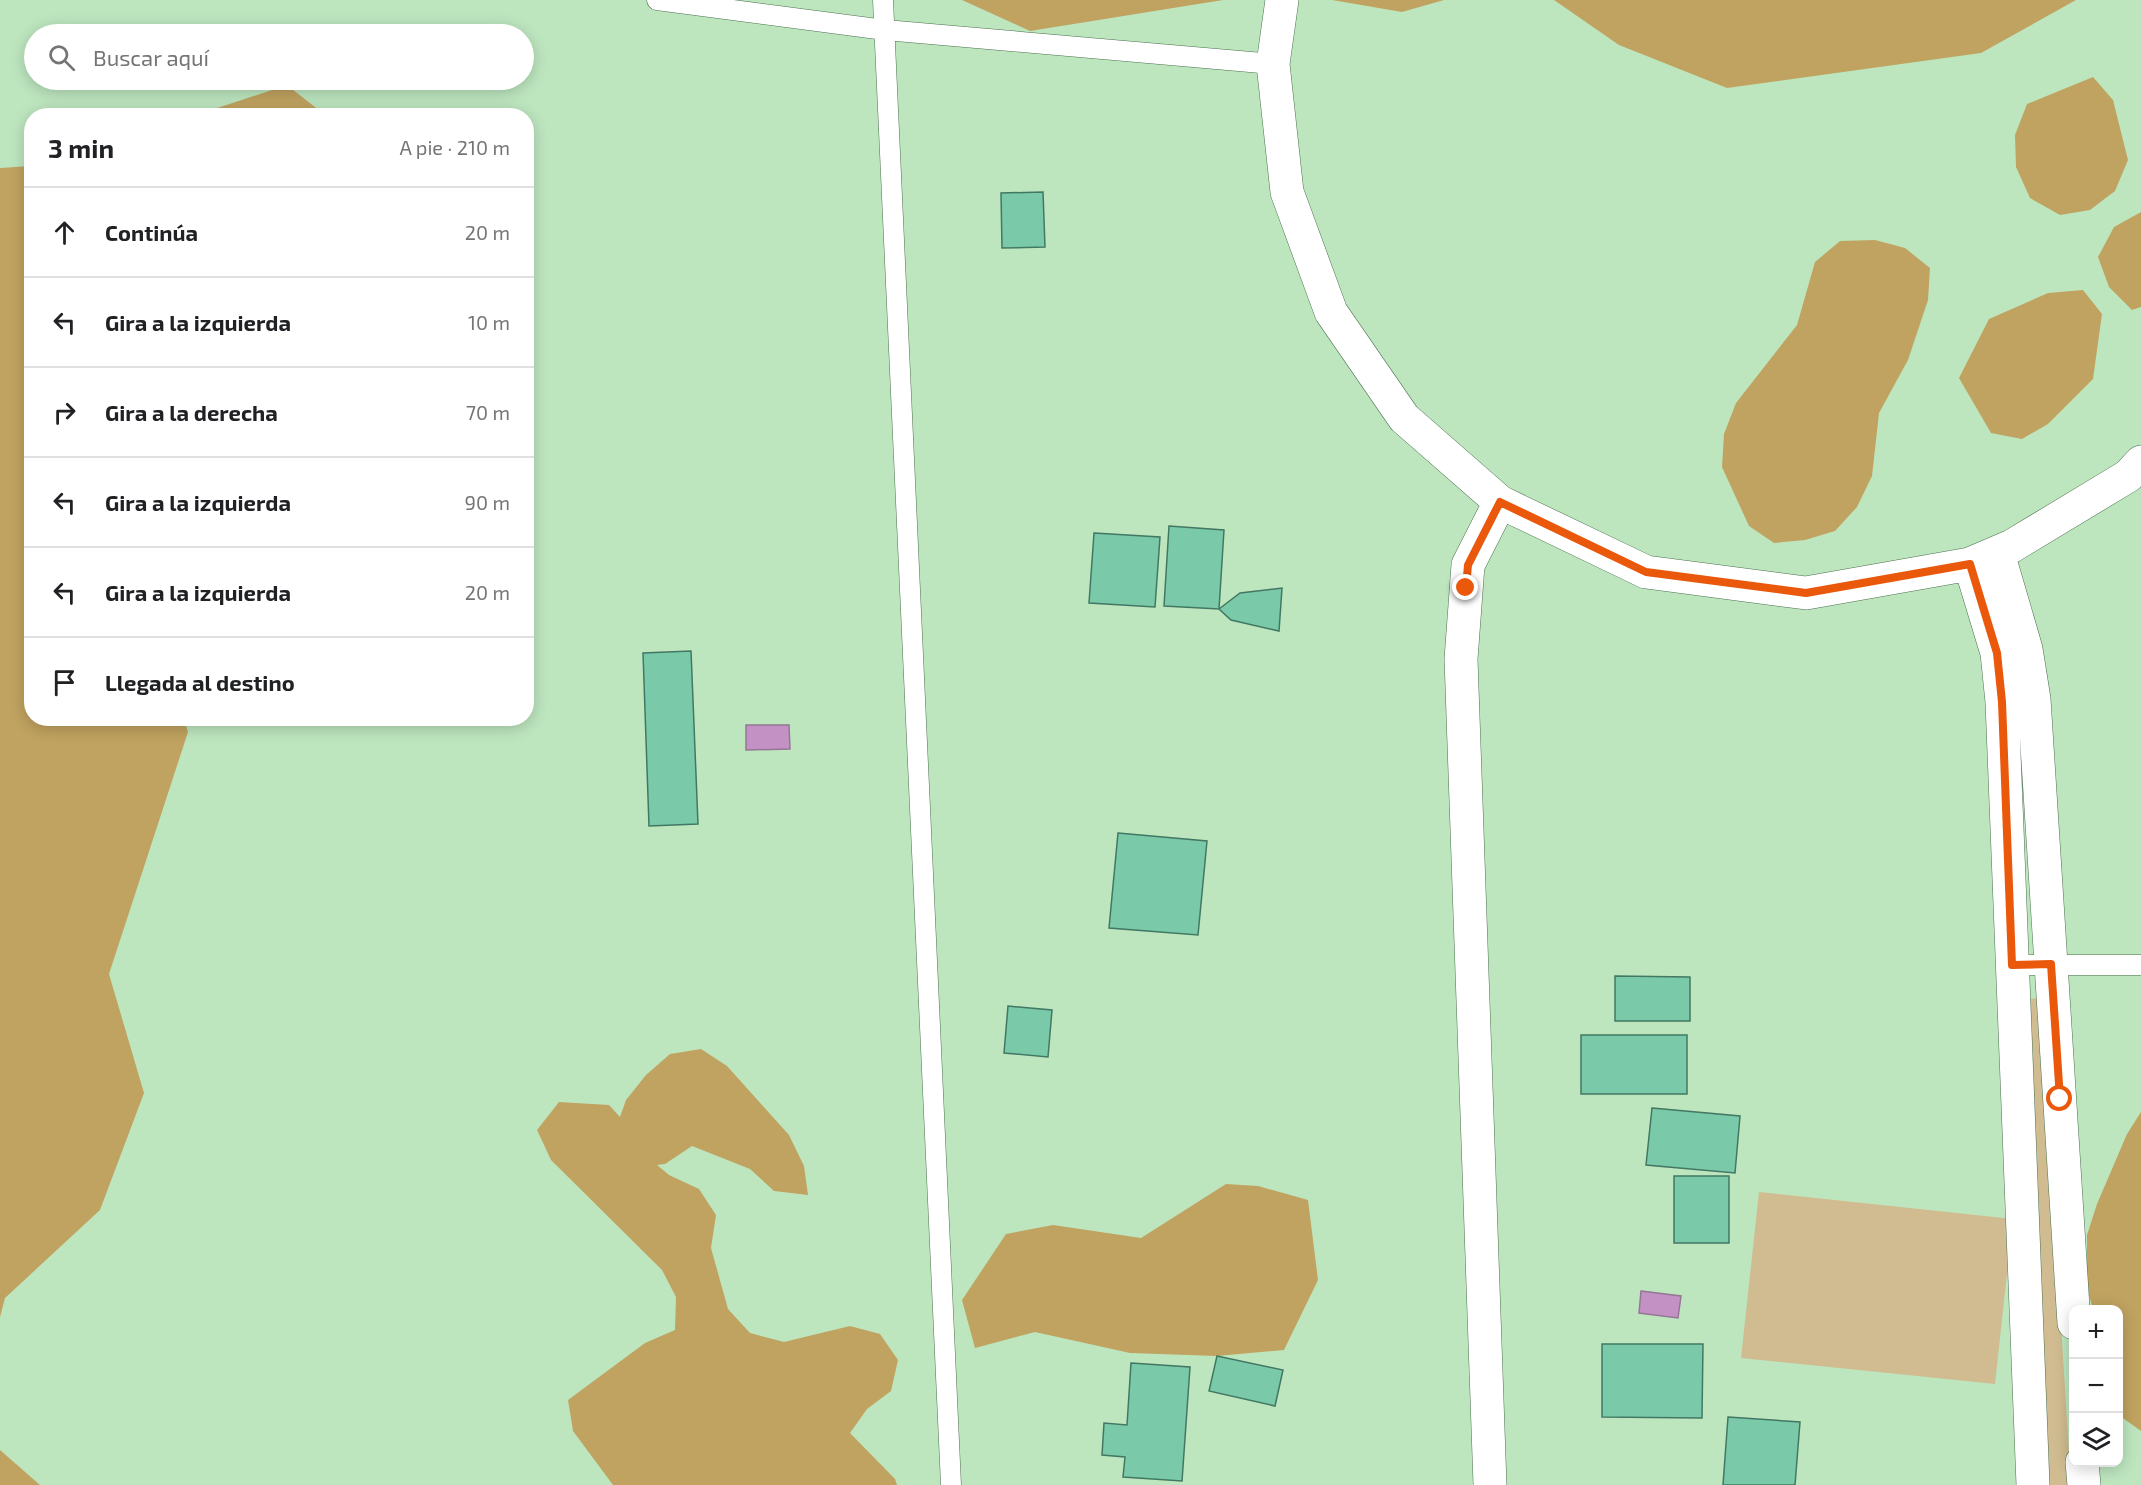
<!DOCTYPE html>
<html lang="es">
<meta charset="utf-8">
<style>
body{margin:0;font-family:"Exo 2",sans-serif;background:#f6f6f6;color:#202124}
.controls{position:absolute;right:18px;bottom:18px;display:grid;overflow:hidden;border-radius:12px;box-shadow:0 3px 15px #0003}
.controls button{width:54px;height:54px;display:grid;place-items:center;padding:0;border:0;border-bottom:2px solid #e0e0e0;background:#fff;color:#202124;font:30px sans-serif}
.stop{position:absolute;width:18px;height:18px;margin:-14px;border:4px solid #ea580c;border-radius:50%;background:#fff}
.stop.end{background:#ea580c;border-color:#fff;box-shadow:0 2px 6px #0008}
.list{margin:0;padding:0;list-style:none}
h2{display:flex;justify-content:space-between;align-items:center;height:78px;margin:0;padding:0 24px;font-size:26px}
h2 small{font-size:20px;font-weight:400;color:#757577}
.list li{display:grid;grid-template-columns:39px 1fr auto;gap:18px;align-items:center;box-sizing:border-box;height:90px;padding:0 24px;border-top:2px solid #e0e0e0}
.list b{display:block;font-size:22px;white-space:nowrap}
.list em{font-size:20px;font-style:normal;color:#757577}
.icon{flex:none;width:33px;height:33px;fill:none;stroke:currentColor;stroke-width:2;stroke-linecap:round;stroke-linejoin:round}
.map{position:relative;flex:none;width:2141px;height:1485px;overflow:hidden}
.search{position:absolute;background:#fff;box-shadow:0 3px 15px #0003;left:24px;top:24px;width:510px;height:66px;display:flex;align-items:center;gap:15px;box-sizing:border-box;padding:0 21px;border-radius:33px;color:#757577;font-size:22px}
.panel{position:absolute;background:#fff;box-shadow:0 3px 15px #0003;left:24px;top:108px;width:510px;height:618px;border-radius:24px}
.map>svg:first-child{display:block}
.green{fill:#d0bc90}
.forest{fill:#c0a360}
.water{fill:#c491c4;stroke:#957695;stroke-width:1.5}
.building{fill:#7acaaa;stroke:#427863;stroke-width:1.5}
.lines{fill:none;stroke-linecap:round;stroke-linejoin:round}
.service-casing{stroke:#4c704e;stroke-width:21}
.minor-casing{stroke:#4c704e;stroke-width:34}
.service{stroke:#fff;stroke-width:20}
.minor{stroke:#fff;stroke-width:33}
.route{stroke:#ea580c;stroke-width:8}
</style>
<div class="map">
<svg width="2141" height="1485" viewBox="0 0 2141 1485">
<rect width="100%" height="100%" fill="#bde6bf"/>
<path class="green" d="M2037 998 2041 1003 2071 1485H2048L2028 1001 2031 999Z
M1759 1192 2013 1219 1995 1384 1741 1358Z"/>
<path class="forest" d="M962 0H1223L1030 31Z
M1332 0H1444L1402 12Z
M1554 0H2076L1981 53 1727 88 1619 45Z
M2093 77 2113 100 2128 160 2115 191 2090 210 2060 215 2030 198 2016 167 2015 135 2027 104Z
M287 85 325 115H196Z
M31 166 32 718 184 719 188 732 109 974 144 1093 100 1210 5 1298 0 1317V168Z
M2141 212V307L2132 310 2109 287 2098 257 2114 227Z
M1875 240 1905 248 1930 268 1928 300 1908 360 1879 413 1872 476 1857 507 1835 531 1805 540 1774 543 1749 526 1722 467 1724 434 1736 403 1797 325 1815 262 1840 241Z
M2083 290 2102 314 2093 379 2048 424 2022 439 1991 433 1959 378 1989 319 2048 293Z
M701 1049 727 1066 789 1135 804 1166 808 1195 774 1191 750 1169 692 1146 665 1164 657 1165 669 1175 699 1189 716 1215 711 1248 728 1309 750 1333 784 1342 850 1326 880 1334 898 1360 891 1391 867 1409 850 1433 895 1479 897 1485H613L573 1431 568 1400 645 1343 675 1330 676 1297 662 1270 551 1160 537 1130 559 1102 609 1105 620 1117 626 1100 646 1075 670 1054Z
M2141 1112V1431L2120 1416 2119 1413 2118 1310 2093 1309 2087 1288V1235L2097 1204 2127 1134Z
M1226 1184 1258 1186 1308 1200 1318 1280 1284 1350 1217 1356 1130 1353 1035 1332 975 1348 962 1300 1006 1234 1053 1225 1141 1238Z
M0 1450 40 1485H0Z"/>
<path class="water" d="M746 725H789L790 749 746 750Z
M1641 1291 1681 1296 1678 1318 1639 1313Z"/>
<path class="building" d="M1043 192 1045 247 1002 248 1001 193Z
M1169 526 1224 530 1219 609 1164 606Z
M1094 533 1160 537 1155 607 1089 603Z
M1282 588 1279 631 1231 620 1219 609 1240 593Z
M691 651 698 824 649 826 643 653Z
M1118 833 1207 841 1198 935 1109 928Z
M1615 976 1690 977V1021H1615Z
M1008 1006 1052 1010 1048 1057 1004 1053Z
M1581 1035H1687V1094H1581Z
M1652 1108 1740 1116 1735 1173 1646 1165Z
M1674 1176H1729V1243H1674Z
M1602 1344H1703L1702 1418 1602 1417Z
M1217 1356 1283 1370 1275 1406 1209 1391Z
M1131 1363 1190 1367 1182 1481 1123 1477 1125 1457 1102 1455 1104 1423 1127 1425Z
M1728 1417 1800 1422 1795 1485H1723Z"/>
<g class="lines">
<g class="service-casing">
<path id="service" d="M657 0 885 30 1273 64
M883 0 951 1485
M2012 965H2141"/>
</g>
<g class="minor-casing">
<path id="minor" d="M1282 0 1273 64 1287 192 1331 312 1404 418 1500 502 1646 572 1806 593 1970 564 2012 546 2128 476 2141 462
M1998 553 2026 649 2034 699 2074 1323
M1970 564 1997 653 2002 702 2033 1485
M2082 1462 2084 1485
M1490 1485 1461 659 1468 565 1500 502"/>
</g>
<use href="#service" class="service"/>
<use href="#minor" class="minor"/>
</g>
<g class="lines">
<path class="route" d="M1466 588 1468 565 1500 502 1646 572 1806 593 1970 564 1997 653 2002 702 2012 965 2051 964 2060 1099"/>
</g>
</svg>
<div class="controls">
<button>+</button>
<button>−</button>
<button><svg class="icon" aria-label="layers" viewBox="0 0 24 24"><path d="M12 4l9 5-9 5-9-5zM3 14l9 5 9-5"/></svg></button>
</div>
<div class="stop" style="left:2060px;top:1099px"></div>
<div class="stop end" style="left:1466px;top:588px"></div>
<div class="search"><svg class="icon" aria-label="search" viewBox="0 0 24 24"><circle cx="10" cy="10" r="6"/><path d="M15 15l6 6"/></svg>Buscar aquí</div>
<section class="panel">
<h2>3 min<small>A pie · 210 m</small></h2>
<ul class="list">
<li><svg class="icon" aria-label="ahead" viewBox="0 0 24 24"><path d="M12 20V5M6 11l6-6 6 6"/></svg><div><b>Continúa</b></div><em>20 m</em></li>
<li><svg class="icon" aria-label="left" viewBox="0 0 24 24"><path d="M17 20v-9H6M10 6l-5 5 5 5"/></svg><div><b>Gira a la izquierda</b></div><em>10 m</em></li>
<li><svg class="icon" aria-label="right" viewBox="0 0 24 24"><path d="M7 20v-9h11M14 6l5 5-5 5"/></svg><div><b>Gira a la derecha</b></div><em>70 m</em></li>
<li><svg class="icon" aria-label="left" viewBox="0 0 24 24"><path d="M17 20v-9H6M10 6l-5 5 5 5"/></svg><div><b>Gira a la izquierda</b></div><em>90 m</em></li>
<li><svg class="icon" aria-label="left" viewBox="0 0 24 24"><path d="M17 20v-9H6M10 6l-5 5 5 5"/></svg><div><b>Gira a la izquierda</b></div><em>20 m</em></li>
<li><svg class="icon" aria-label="arrive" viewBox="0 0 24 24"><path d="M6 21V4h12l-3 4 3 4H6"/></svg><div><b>Llegada al destino</b></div></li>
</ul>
</section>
</div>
